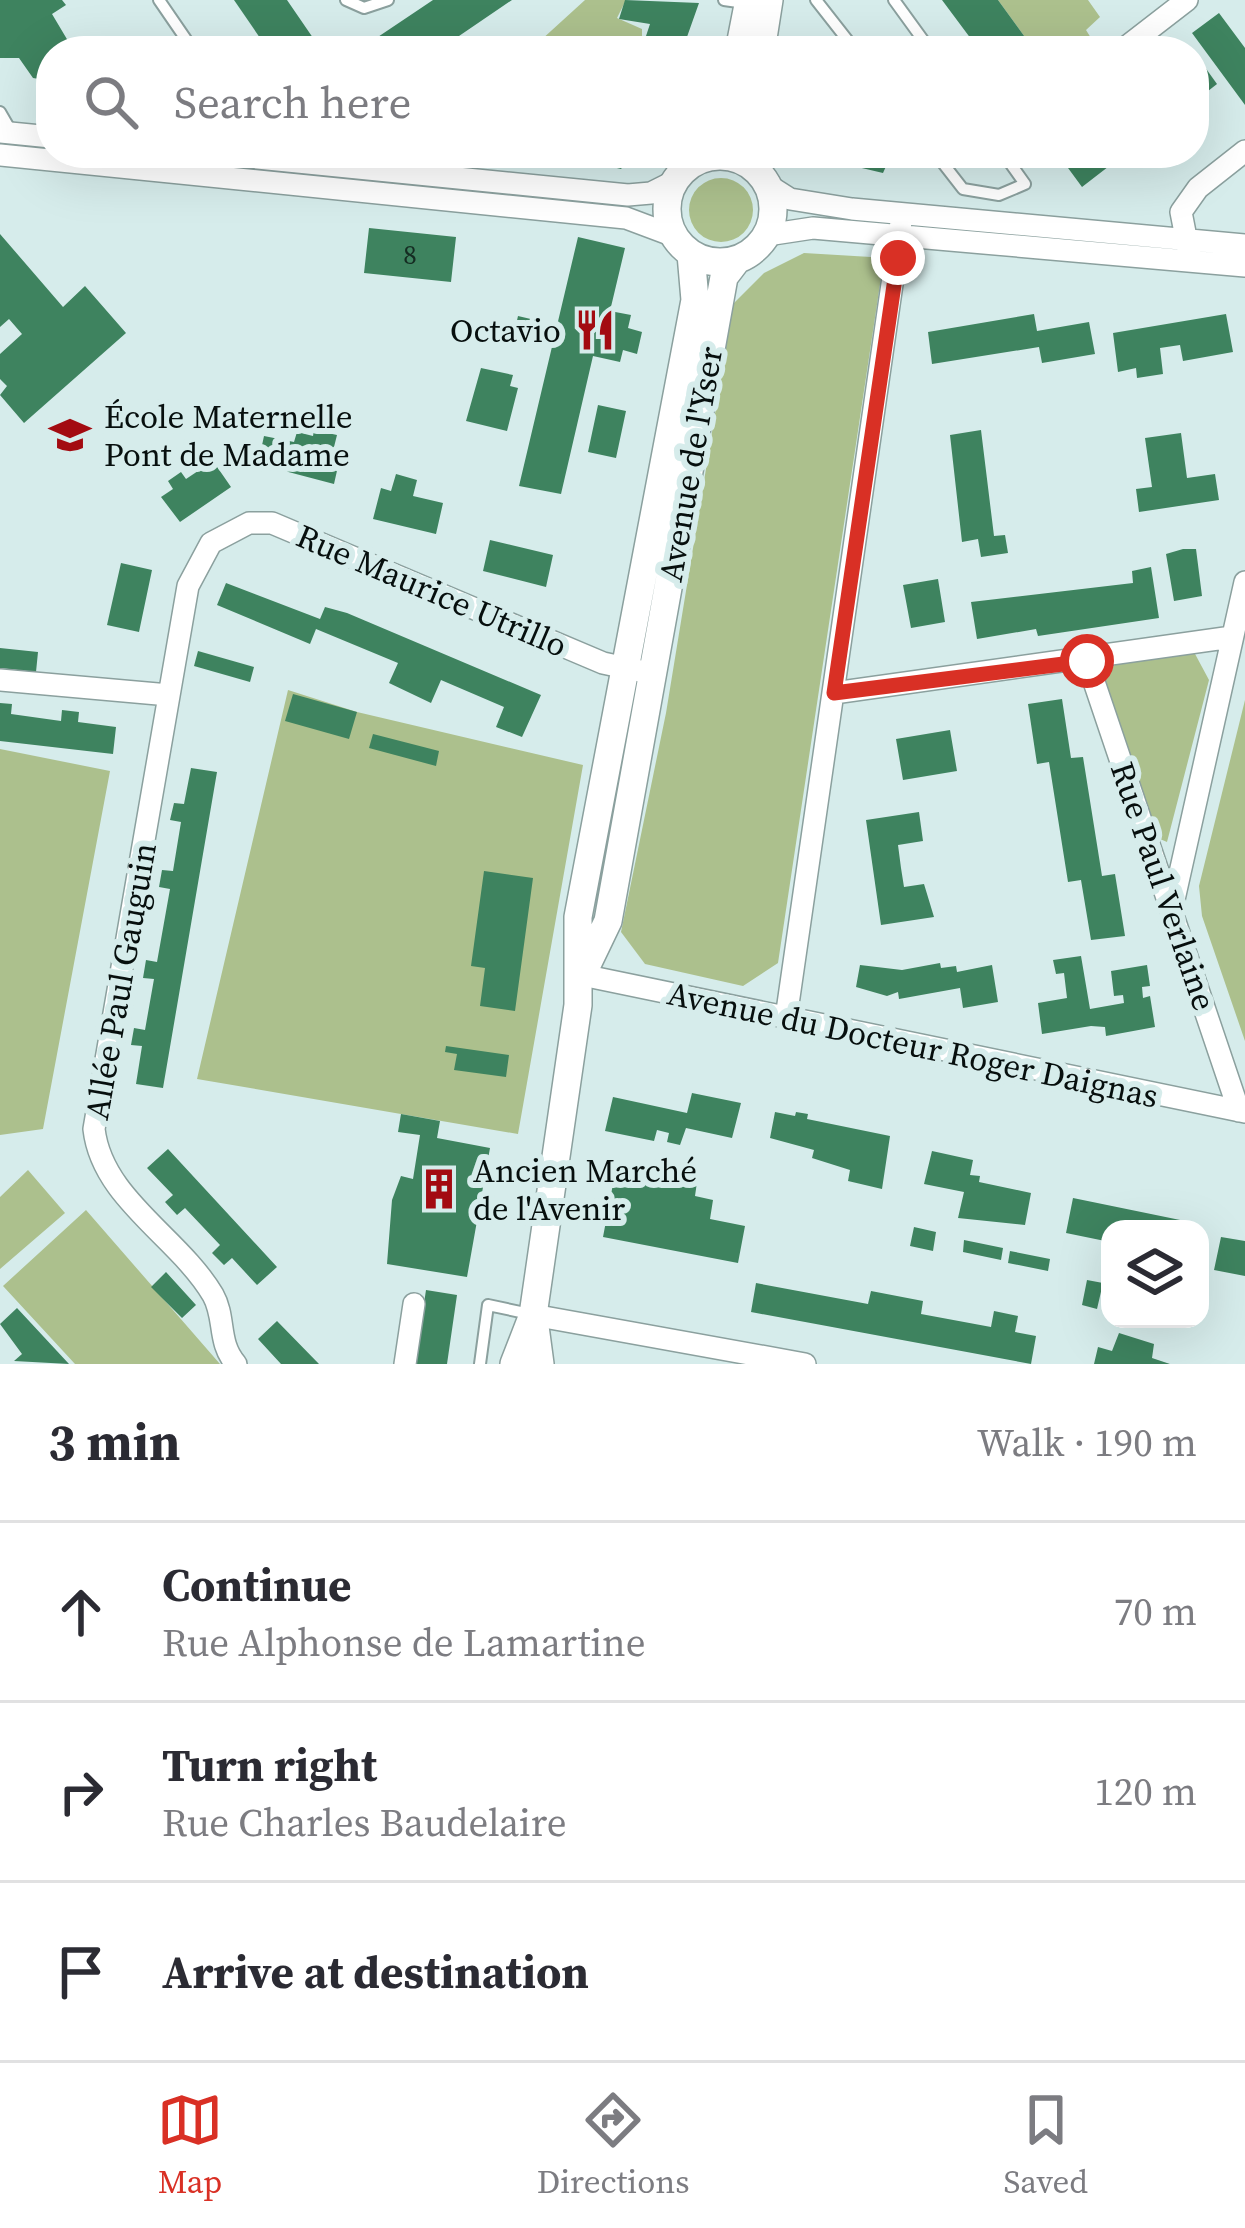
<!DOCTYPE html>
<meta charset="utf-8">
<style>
body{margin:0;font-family:"Source Serif 4",serif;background:#f2f2f3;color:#2b2b33}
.controls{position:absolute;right:36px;bottom:36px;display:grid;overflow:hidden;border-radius:24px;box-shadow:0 12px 48px #0002}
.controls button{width:108px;height:108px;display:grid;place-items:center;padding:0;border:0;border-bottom:3px solid #e1e1e2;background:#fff;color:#2b2b33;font:60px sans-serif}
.stop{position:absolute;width:36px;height:36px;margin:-27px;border:9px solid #d93025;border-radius:50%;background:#fff}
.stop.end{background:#d93025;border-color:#fff;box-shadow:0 3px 12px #0008}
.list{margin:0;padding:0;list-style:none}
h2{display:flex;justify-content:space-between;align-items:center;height:156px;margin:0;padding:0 48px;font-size:51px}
h2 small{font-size:39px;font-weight:400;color:#7c7c81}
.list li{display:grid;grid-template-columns:78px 1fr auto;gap:36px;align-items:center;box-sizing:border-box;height:180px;padding:0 48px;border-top:3px solid #e1e1e2}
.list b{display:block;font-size:45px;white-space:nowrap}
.list p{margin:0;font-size:39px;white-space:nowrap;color:#7c7c81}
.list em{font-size:39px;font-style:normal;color:#7c7c81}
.icon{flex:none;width:66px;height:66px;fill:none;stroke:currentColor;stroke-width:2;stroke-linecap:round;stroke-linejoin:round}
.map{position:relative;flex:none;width:1245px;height:1364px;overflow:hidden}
.search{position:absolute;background:#fff;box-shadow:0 12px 48px #0002;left:36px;right:36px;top:36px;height:132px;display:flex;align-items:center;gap:30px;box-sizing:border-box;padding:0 42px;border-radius:48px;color:#7c7c81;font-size:45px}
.sheet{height:696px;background:#fff}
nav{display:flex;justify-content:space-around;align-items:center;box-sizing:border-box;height:168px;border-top:3px solid #e1e1e2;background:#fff;font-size:33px;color:#7c7c81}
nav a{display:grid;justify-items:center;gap:6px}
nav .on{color:#d93025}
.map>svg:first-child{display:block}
.green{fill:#acc08d}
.building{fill:#3e835f}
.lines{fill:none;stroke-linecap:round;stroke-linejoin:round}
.service-casing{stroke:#8ba09e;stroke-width:14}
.minor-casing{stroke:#8ba09e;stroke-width:24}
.secondary-casing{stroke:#8ba09e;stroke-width:30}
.service{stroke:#fff;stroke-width:10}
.minor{stroke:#fff;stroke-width:21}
.secondary{stroke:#fff;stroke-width:27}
.route{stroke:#d93025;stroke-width:15}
.labels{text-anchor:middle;stroke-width:12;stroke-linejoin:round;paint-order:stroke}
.number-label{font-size:27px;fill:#152c22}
.poi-label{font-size:33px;fill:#070f0e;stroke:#d6eceb;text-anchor:start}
.street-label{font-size:33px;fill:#070f0e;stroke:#d6eceb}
</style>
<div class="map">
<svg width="1245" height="1364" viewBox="0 0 1245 1364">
<rect width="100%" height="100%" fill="#d6eceb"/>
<path class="green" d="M585 0H626L617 18 642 29V46L664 51H529Z
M998 0H1088L1100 17 1086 30 1099 51H1035Z
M689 210a32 32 0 1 1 64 0a32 32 0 1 1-64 0Z
M804 253 871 257 882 271 778 963 743 986 645 964 621 932 666 713 733 304 764 273Z
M1194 652 1209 680 1167 842 1153 836 1104 675 1116 664Z
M288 690 357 712 583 765 518 1134 197 1079Z
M1245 700V1041L1202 916 1199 886Z
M0 749 110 771 43 1129 0 1135Z
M28 1170 65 1213 0 1269V1197Z
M86 1210 220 1364H75L3 1286Z"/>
<path class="building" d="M0 0H62L66 5 52 14 74 51H51V81L33 78 19 58H0Z
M234 0H287L322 51H269Z
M433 0H512L437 51H357Z
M625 0 699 3 682 51 654 47 645 39 650 24 619 19Z
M942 0H998L1035 51H980Z
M1219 13 1245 48V105L1192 33Z
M1194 52 1217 84 1194 102Z
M598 153H633L621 169 596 163Z
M798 153H892L883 173Z
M1057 153H1126L1082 187Z
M369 228 456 237 451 282 364 273Z
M0 234 63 307 85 286 126 333 24 423 0 395 7 386 0 379V354L22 334 9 319 0 327Z
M578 237 625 248 610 311 631 315 628 328 642 332 637 354 623 350 620 362 593 356 561 494 519 486Z
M1034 314 1037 331 1089 322 1095 354 1042 363 1039 347 932 364 928 332Z
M1226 314 1233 352 1183 361 1180 345 1160 348 1163 374 1137 378 1136 368 1118 372 1113 333Z
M518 316 535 320 530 342 513 338Z
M481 368 513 375 510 386 518 388 507 431 466 421Z
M598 405 626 411 616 458 588 452Z
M314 430 337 435 333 451 341 453 334 484 258 464 264 436 294 442 297 432 313 436Z
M981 430 994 536 1005 535 1008 553 981 557 978 539 962 542 950 435Z
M1181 433 1187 478 1215 474 1219 500 1139 512 1136 489 1152 487 1145 438Z
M213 461 231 487 180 522 161 497 173 489 168 481 181 472 186 479Z
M396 474 417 480 413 496 443 503 436 534 373 519 381 488 391 491Z
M490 540 553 555 546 587 483 571Z
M1183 549H1196L1202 596 1174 601 1166 554Z
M121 563 152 570 139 632 107 625Z
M1151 567 1159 618 1038 636 1036 629 977 639 971 602 1133 583 1132 571Z
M938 579 945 622 911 628 903 585Z
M226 583 320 619 325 607 347 613 541 695 522 737 496 727 504 707 441 680 431 703 389 683 398 663 316 629 310 644 217 605Z
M0 648 38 652 36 672 0 668Z
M198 651 254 667 250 682 194 666Z
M293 694 357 712 349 739 285 721Z
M1062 699 1071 758 1083 757 1102 876 1115 874 1125 936 1091 940 1081 880 1068 882 1049 762 1037 764 1028 704Z
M0 703 12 704 11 714 61 721 62 710 79 712 78 722 116 727 113 754 0 741Z
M950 730 957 771 903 780 896 739Z
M373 734 439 751 436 766 369 748Z
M191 768 217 772 163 1088 136 1084 142 1046 131 1045 134 1028 145 1030 154 979 143 978 146 960 157 962 170 889 159 887 162 870 173 871 181 822 170 820 174 803 184 804Z
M919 812 923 841 898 845 901 868 904 887 924 884 934 917 881 925 866 820Z
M484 871 533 878 515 1011 480 1006 485 968 471 966Z
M1081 956 1090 1009 1124 1003 1123 995 1114 996 1111 971 1147 965 1150 986 1142 987 1143 998 1150 996 1155 1027 1106 1036 1105 1027 1091 1026 1042 1034 1038 1003 1067 998 1064 973 1056 974 1053 960Z
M940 963 941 968 956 966 957 972 992 965 998 1002 963 1008 960 988 899 999 898 992 887 996 856 987 860 965 902 970Z
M446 1046 509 1055 506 1077 454 1070 457 1054 445 1052Z
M692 1093 741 1103 732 1138 686 1128 680 1145 667 1142 669 1133 657 1130 654 1141 605 1131 613 1097 687 1113Z
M775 1112 795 1116 796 1112 808 1114 807 1119 890 1136 882 1189 848 1181 850 1170 812 1158 814 1150 770 1138Z
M401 1114 440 1121 437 1138 490 1148 467 1277 387 1264 392 1200 401 1176 413 1179 420 1135 398 1132Z
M168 1149 277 1267 257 1285 232 1258 224 1265 212 1253 220 1245 185 1208 177 1215 165 1202 173 1195 147 1168Z
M932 1151 973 1160 970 1175 980 1176 979 1182 1031 1193 1025 1225 958 1218 964 1192 924 1184Z
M637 1171 697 1182 695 1196 713 1200 710 1219 745 1226 738 1263 603 1237 613 1184 634 1188Z
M1073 1198 1185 1221 1183 1229H1110V1242L1066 1233Z
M914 1227 936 1232 933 1251 910 1246Z
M1221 1237 1245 1241V1276L1214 1270Z
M964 1240 1003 1248 1001 1260 963 1252Z
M1010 1251 1050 1259 1048 1271 1008 1263Z
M166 1272 196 1305 182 1318 151 1287Z
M1087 1280 1103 1283 1097 1309 1082 1305Z
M756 1283 868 1304 871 1291 923 1301 921 1314 991 1327 994 1311 1018 1316 1015 1332 1036 1336 1031 1364 751 1312Z
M426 1290 457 1295 447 1364H415Z
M17 1308 69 1364 14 1361 22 1354 0 1324Z
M277 1321 319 1364H281L258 1339Z
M1119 1333 1154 1344 1152 1358 1170 1364H1094L1098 1347 1112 1351Z"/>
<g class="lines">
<g class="service-casing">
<path id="service" d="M159 0 194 51
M346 0 364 8 388 0
M724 0 745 3
M816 0 856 51
M894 0 931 51
M0 112 11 131
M935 153 963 189 999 195 1025 184 1003 153
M480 1364 488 1305 530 1314"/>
</g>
<g class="minor-casing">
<path id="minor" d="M1121 51 1187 0
M0 132 51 137
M208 153 628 195 651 193 675 181
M0 155 626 218 674 236
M768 185 790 199 852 209 1245 245
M767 235 813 228 1245 266
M1189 253 1181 212 1198 188 1245 151
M1087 661 1239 1111
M0 680 169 695
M834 693 1232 637
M1173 904 1245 582
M582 975 1245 1112
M786 1018 902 215
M533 1315 805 1364
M236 1364C217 1342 226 1318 213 1295 179 1237 102 1199 94 1129L188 586 211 543 249 523H272L603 663 640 671
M405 1364 414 1304"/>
</g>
<g class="secondary-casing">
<path id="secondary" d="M739 51 749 0
M761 51 769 0
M667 209a53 53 0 1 1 106 0a53 53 0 1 1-106 0Z
M584 971 608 921 724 277 737 260
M534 1319 540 1364
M514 1364 533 1315 578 1005V917L695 300 691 254"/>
</g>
<use href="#service" class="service"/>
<use href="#minor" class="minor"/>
<use href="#secondary" class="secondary"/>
</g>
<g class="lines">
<path class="route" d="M898 258 834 693 1087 661"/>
</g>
<defs>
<g id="restaurant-bare" transform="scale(3.24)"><path d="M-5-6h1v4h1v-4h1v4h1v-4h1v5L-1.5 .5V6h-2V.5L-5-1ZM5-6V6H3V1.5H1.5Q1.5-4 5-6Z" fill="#a30b11" stroke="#d6eceb" stroke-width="2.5" paint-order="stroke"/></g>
<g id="school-bare" transform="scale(3.24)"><path d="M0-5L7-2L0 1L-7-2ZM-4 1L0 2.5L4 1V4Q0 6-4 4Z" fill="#a30b11" stroke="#d6eceb" stroke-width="2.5" paint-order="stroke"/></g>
<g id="building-bare" transform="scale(3.24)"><path d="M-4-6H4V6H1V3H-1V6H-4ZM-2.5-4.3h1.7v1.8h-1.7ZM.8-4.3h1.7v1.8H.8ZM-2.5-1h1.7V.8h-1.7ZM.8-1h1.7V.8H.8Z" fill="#a30b11" stroke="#d6eceb" stroke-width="2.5" paint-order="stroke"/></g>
</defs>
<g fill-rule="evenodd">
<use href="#restaurant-bare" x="595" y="330"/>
<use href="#school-bare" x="70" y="435"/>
<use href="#building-bare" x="439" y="1189"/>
</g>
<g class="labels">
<g class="number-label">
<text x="410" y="264">8</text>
</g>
<g class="poi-label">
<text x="561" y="342" text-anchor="end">Octavio</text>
<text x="104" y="428">École Maternelle<tspan x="104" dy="38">Pont de Madame</tspan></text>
<text x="473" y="1182">Ancien Marché<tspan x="473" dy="38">de l'Avenir</tspan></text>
</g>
<g class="street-label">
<text transform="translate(690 464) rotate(-80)" y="12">Avenue de l'Yser</text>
<text transform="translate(432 590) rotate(23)" y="12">Rue Maurice Utrillo</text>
<text transform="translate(1164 886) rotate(71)" y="12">Rue Paul Verlaine</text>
<text transform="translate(120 981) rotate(-80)" y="12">Allée Paul Gauguin</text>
<text transform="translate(913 1044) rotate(12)" y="12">Avenue du Docteur Roger Daignas</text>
</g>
</g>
</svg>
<div class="controls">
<button><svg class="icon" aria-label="layers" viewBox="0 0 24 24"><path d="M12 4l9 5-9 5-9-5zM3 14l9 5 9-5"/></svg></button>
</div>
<div class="stop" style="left:1087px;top:661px"></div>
<div class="stop end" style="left:898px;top:258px"></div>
<div class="search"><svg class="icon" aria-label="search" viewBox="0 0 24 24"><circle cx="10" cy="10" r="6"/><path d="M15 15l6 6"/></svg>Search here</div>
</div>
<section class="sheet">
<h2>3 min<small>Walk · 190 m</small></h2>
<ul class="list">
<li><svg class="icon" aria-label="ahead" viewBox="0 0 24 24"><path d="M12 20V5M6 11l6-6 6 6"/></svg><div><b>Continue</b><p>Rue Alphonse de Lamartine</p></div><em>70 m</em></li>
<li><svg class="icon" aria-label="right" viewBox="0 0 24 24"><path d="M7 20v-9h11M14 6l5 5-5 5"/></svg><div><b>Turn right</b><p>Rue Charles Baudelaire</p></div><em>120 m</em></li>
<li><svg class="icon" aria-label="arrive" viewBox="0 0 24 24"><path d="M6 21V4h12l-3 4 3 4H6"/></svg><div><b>Arrive at destination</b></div></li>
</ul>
</section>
<nav>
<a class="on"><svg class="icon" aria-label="map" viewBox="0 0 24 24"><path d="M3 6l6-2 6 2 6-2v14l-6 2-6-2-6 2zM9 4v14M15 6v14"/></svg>Map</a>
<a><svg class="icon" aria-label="directions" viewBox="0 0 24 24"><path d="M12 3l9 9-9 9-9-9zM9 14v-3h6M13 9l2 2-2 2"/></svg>Directions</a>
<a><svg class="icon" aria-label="saved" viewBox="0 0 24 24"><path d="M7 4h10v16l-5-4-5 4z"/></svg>Saved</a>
</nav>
